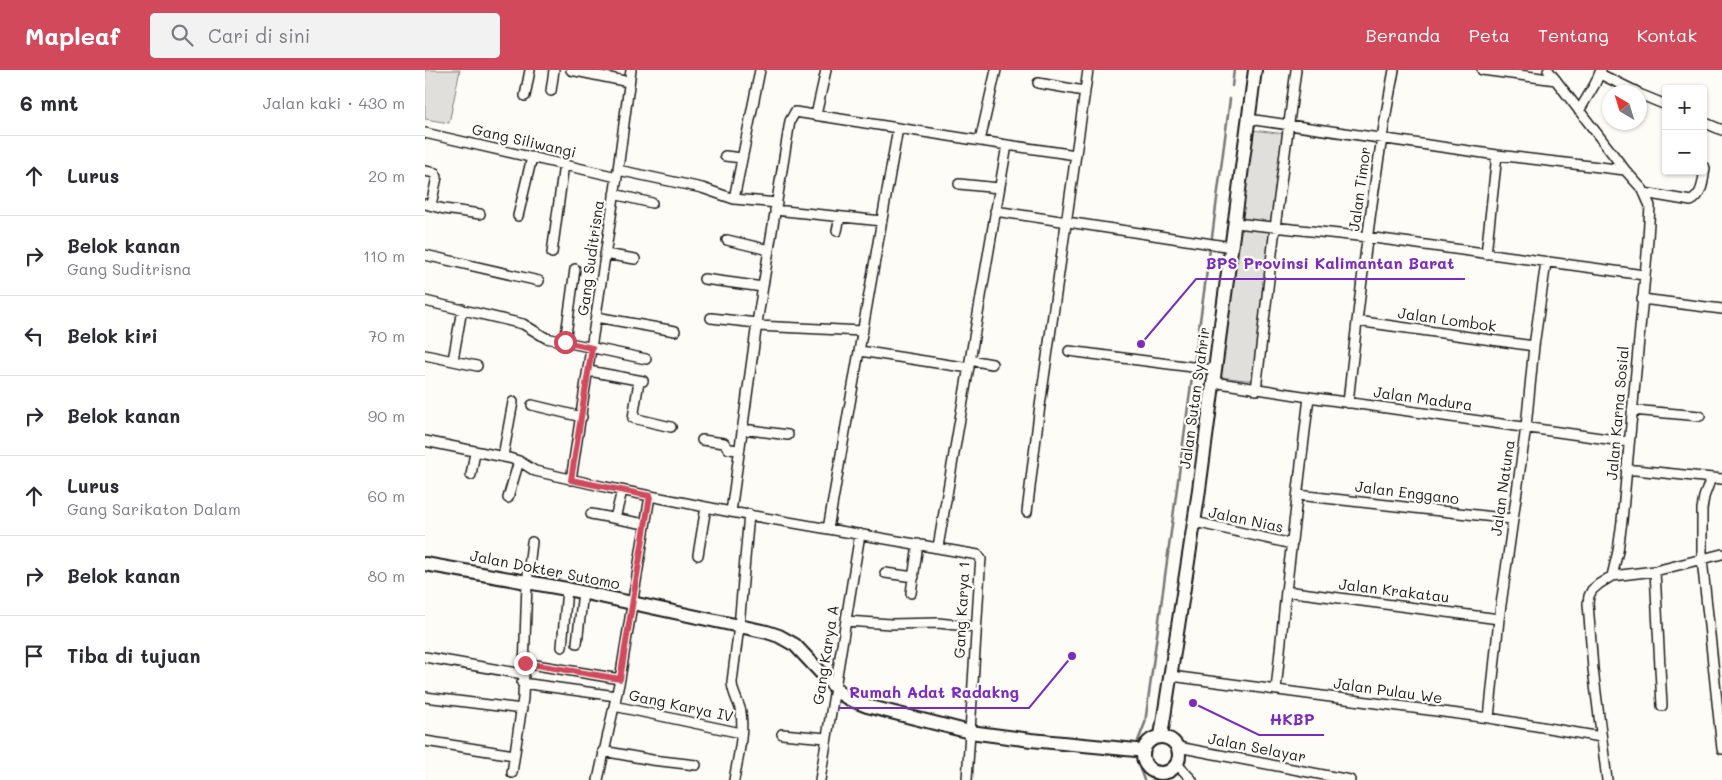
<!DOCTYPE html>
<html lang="id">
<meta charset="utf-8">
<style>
body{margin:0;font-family:Mali,sans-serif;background:#f2f2f3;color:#2b2b33}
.controls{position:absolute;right:15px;top:15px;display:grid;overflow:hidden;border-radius:5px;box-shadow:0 1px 4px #0004}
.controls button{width:45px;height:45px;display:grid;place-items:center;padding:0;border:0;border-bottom:1px solid #e1e1e2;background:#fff;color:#2b2b33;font:25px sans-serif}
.compass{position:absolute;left:1177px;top:15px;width:45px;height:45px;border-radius:50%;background:#fff;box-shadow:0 1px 4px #0004;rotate:322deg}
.stop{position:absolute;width:15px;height:15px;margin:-11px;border:4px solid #d1495b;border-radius:50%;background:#fff}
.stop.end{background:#d1495b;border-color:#fff;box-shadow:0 1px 5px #0008}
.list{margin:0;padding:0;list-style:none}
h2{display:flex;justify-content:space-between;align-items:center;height:65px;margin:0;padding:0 20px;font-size:21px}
h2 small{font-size:16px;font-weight:400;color:#7c7c81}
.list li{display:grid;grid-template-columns:32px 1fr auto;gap:15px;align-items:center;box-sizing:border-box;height:80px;padding:0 20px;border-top:1px solid #e1e1e2}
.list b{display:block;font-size:19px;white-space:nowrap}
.list p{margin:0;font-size:16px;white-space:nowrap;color:#7c7c81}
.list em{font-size:16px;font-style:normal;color:#7c7c81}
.icon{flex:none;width:28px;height:28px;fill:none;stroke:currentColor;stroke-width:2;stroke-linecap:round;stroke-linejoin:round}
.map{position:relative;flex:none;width:1297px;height:710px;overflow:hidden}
header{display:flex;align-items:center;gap:30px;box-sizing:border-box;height:70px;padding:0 25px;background:#d1495b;color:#fff}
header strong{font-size:24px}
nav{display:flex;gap:28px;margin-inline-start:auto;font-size:18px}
.search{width:350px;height:45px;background:#f2f2f3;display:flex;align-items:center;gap:12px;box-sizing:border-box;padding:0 18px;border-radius:5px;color:#7c7c81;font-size:19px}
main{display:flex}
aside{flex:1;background:#fff}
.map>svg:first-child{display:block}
.park{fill:#e0dfdb;stroke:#7e7e7c}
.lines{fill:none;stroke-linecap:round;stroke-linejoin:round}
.stream{stroke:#797876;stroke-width:2.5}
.street-casing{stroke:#1c1c1c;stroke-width:12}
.secondary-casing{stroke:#1c1c1c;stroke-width:16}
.street{stroke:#fdfcf7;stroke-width:9}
.secondary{stroke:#fdfcf7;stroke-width:12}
.route{stroke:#d1495b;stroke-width:6}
.labels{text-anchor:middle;stroke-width:4.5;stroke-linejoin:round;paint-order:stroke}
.street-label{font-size:15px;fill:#1c1c1c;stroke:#fdfcf7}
.leader{fill:none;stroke:#7b2cbf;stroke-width:2}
.callout-dot{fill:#7b2cbf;stroke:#fdfcf7;stroke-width:2}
.callout-label{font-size:16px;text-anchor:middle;font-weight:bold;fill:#7b2cbf;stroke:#fdfcf7;stroke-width:4.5;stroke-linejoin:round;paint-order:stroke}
</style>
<header>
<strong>Mapleaf</strong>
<div class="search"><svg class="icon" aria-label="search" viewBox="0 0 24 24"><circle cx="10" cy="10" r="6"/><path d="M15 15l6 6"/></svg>Cari di sini</div>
<nav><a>Beranda</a><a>Peta</a><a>Tentang</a><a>Kontak</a></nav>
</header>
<main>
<aside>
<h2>6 mnt<small>Jalan kaki · 430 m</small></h2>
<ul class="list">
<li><svg class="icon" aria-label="ahead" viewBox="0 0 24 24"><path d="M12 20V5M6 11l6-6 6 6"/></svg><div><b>Lurus</b></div><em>20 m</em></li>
<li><svg class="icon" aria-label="right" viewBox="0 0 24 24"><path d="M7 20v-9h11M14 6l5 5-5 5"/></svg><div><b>Belok kanan</b><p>Gang Suditrisna</p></div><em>110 m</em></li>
<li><svg class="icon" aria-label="left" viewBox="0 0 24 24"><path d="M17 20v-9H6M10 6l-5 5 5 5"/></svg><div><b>Belok kiri</b></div><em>70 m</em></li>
<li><svg class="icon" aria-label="right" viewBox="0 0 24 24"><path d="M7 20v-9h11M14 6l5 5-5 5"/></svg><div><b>Belok kanan</b></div><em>90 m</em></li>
<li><svg class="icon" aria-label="ahead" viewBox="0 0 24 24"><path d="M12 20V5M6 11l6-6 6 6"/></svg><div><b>Lurus</b><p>Gang Sarikaton Dalam</p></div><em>60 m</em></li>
<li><svg class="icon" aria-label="right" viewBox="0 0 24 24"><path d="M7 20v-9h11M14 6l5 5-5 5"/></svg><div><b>Belok kanan</b></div><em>80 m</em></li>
<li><svg class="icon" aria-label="arrive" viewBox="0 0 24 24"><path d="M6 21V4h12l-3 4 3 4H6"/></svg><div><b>Tiba di tujuan</b></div></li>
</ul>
</aside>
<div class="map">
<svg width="1297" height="710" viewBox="0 0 1297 710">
<rect width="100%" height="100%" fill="#fdfcf7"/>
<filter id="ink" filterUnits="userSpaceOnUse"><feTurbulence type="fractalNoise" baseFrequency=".02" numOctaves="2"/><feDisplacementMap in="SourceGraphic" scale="10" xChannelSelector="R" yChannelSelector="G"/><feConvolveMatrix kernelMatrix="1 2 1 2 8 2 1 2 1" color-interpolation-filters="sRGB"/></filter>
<g filter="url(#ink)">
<path class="park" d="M0 0H35L24 53 0 49Z
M827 60 862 64 830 311 795 307Z"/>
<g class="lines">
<path class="stream" d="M807 16 809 0
M787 167 805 29
M769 294 785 179
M713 671 720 653 768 300
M712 691 719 710"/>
<g class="street-casing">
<path id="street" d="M146 0 204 12
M1057 0 1131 10
M1123 0 1200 100 1218 120 1225 136 1222 184 1197 451 1193 481 1187 506
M1175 4 1212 22
M613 13 659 21
M126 21 129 0
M1214 24 1241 35
M100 26 105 0
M1154 41 1170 14 1176 0
M391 45 401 0
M823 49 1072 85 1200 100
M1278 52 1297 60
M0 63 192 107
M555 71 571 0
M300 86 317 88
M193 100 277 118 309 129 352 133
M0 101 10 103 12 107 6 135
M534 114 574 118
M1219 123 1266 131C1278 125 1278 110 1280 98
M189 124 227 133
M309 129 335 0
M0 134 19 139 55 144
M350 140 457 151
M570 141 807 177
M93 146 107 87
M810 153 942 167 1219 205
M412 161 415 147
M302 170 344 180
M127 183 139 94
M180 184 210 189
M1061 184 1072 85
M0 185 114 211
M279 209 338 217
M1217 229 1297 239
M0 231 98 254 121 268 221 289
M171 247 250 261
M286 248 332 253
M932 251 1109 276
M332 256 438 261
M140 272 150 199
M435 281 544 298
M644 281 790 300
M0 285 52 296
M28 290 37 239
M545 290 567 294
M164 301 218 311
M214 311 208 348 246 357
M788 312 884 327 1204 372
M831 320 850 158 871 0
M923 333C935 221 948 110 969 0
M107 335 157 347
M1207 340 1275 346
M318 359 363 365
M277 370 299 373 304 379 314 380
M0 371 84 388 94 391 110 401 180 417 306 442 553 485 556 489 555 500 542 710
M78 386 88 332
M1201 399 1297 409
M46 405 50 382
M1286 408 1279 427 1277 439V489L1297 679
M146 410 192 107 206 0
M873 425 1087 449
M83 428 94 391
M306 442 332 253 365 51 370 42 582 75 651 85
M602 442 614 343 663 0
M166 444 220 454
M190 448 197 421
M770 452 867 474
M403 459 473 58
M513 477 582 75
M273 485 281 437
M1230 501 1237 636
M460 503 489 507
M861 521 1074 549
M486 523 493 474
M421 551 466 554 513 553 551 557
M152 573 158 522
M137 577 142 519
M0 587 98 604
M99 593 195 609
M746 606 1064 648 1176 667
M97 613 191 626
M851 620 861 521 884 327
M0 627 97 639
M189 636 316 663
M1064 648 1074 549 1101 357 1109 276 1121 192
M357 664 401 668
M0 671 89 685
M753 677 925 710
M178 681 227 690 271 695
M752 694 767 710
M87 703 98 628 102 513 107 472
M173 710 195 609 225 426
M309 710C313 688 319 664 316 642 314 632 307 623 307 612L314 556 324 444
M395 710 435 464
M1182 710 1168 599 1163 533 1164 526 1167 520 1174 514 1187 506 1230 501 1297 484"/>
</g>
<g class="secondary-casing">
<path id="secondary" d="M0 494 142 519 342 562 354 566 370 575 416 624 424 629 442 636 545 662 606 670 711 680
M736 666 773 427 830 0
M718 685a18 18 0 1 1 36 0a18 18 0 1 1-36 0Z"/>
</g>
<use href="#street" class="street"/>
<use href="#secondary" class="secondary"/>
</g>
</g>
<g class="lines" filter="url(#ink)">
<path class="route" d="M100 593 195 609 225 426 146 410 167 278 140 272"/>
</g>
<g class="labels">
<g class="street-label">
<text transform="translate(99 71) rotate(13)" y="5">Gang Siliwangi</text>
<text transform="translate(935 119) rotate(-82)" y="5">Jalan Timor</text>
<text transform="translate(166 188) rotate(-82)" y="5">Gang Suditrisna</text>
<text transform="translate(1022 250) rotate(8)" y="5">Jalan Lombok</text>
<text transform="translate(770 328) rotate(-82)" y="5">Jalan Sutan Syahrir</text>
<text transform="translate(998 329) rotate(8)" y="5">Jalan Madura</text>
<text transform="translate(1193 343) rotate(-85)" y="5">Jalan Karna Sosial</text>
<text transform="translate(1078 418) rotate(-82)" y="5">Jalan Natuna</text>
<text transform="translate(982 423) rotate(7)" y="5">Jalan Enggano</text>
<text transform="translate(821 450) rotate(12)" y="5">Jalan Nias</text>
<text transform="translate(120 500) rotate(11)" y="5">Jalan Dokter Sutomo</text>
<text transform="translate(969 521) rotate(7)" y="5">Jalan Krakatau</text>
<text transform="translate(537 540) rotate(-87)" y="5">Gang Karya 1</text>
<text transform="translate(401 585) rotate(-81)" y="5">Gang Karya A</text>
<text transform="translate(963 621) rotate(8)" y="5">Jalan Pulau We</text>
<text transform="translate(256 636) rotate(12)" y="5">Gang Karya IV</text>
<text transform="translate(832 678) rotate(11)" y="5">Jalan Selayar</text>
</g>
</g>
<path class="leader" d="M716 274L771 209H1040M647 586L604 638H414M768 633L834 665H899"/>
<g class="callout-dot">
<circle cx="716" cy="274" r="5"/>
<circle cx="647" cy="586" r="5"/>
<circle cx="768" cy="633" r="5"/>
</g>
<g class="callout-label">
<text x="905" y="199">BPS Provinsi Kalimantan Barat</text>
<text x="509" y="628">Rumah Adat Radakng</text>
<text x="867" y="655">HKBP</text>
</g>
</svg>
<div class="controls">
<button>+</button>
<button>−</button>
</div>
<svg class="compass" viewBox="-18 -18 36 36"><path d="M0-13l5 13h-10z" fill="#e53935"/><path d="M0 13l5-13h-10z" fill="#7c7c81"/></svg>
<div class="stop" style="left:140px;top:272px"></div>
<div class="stop end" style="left:100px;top:593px"></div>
</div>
</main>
